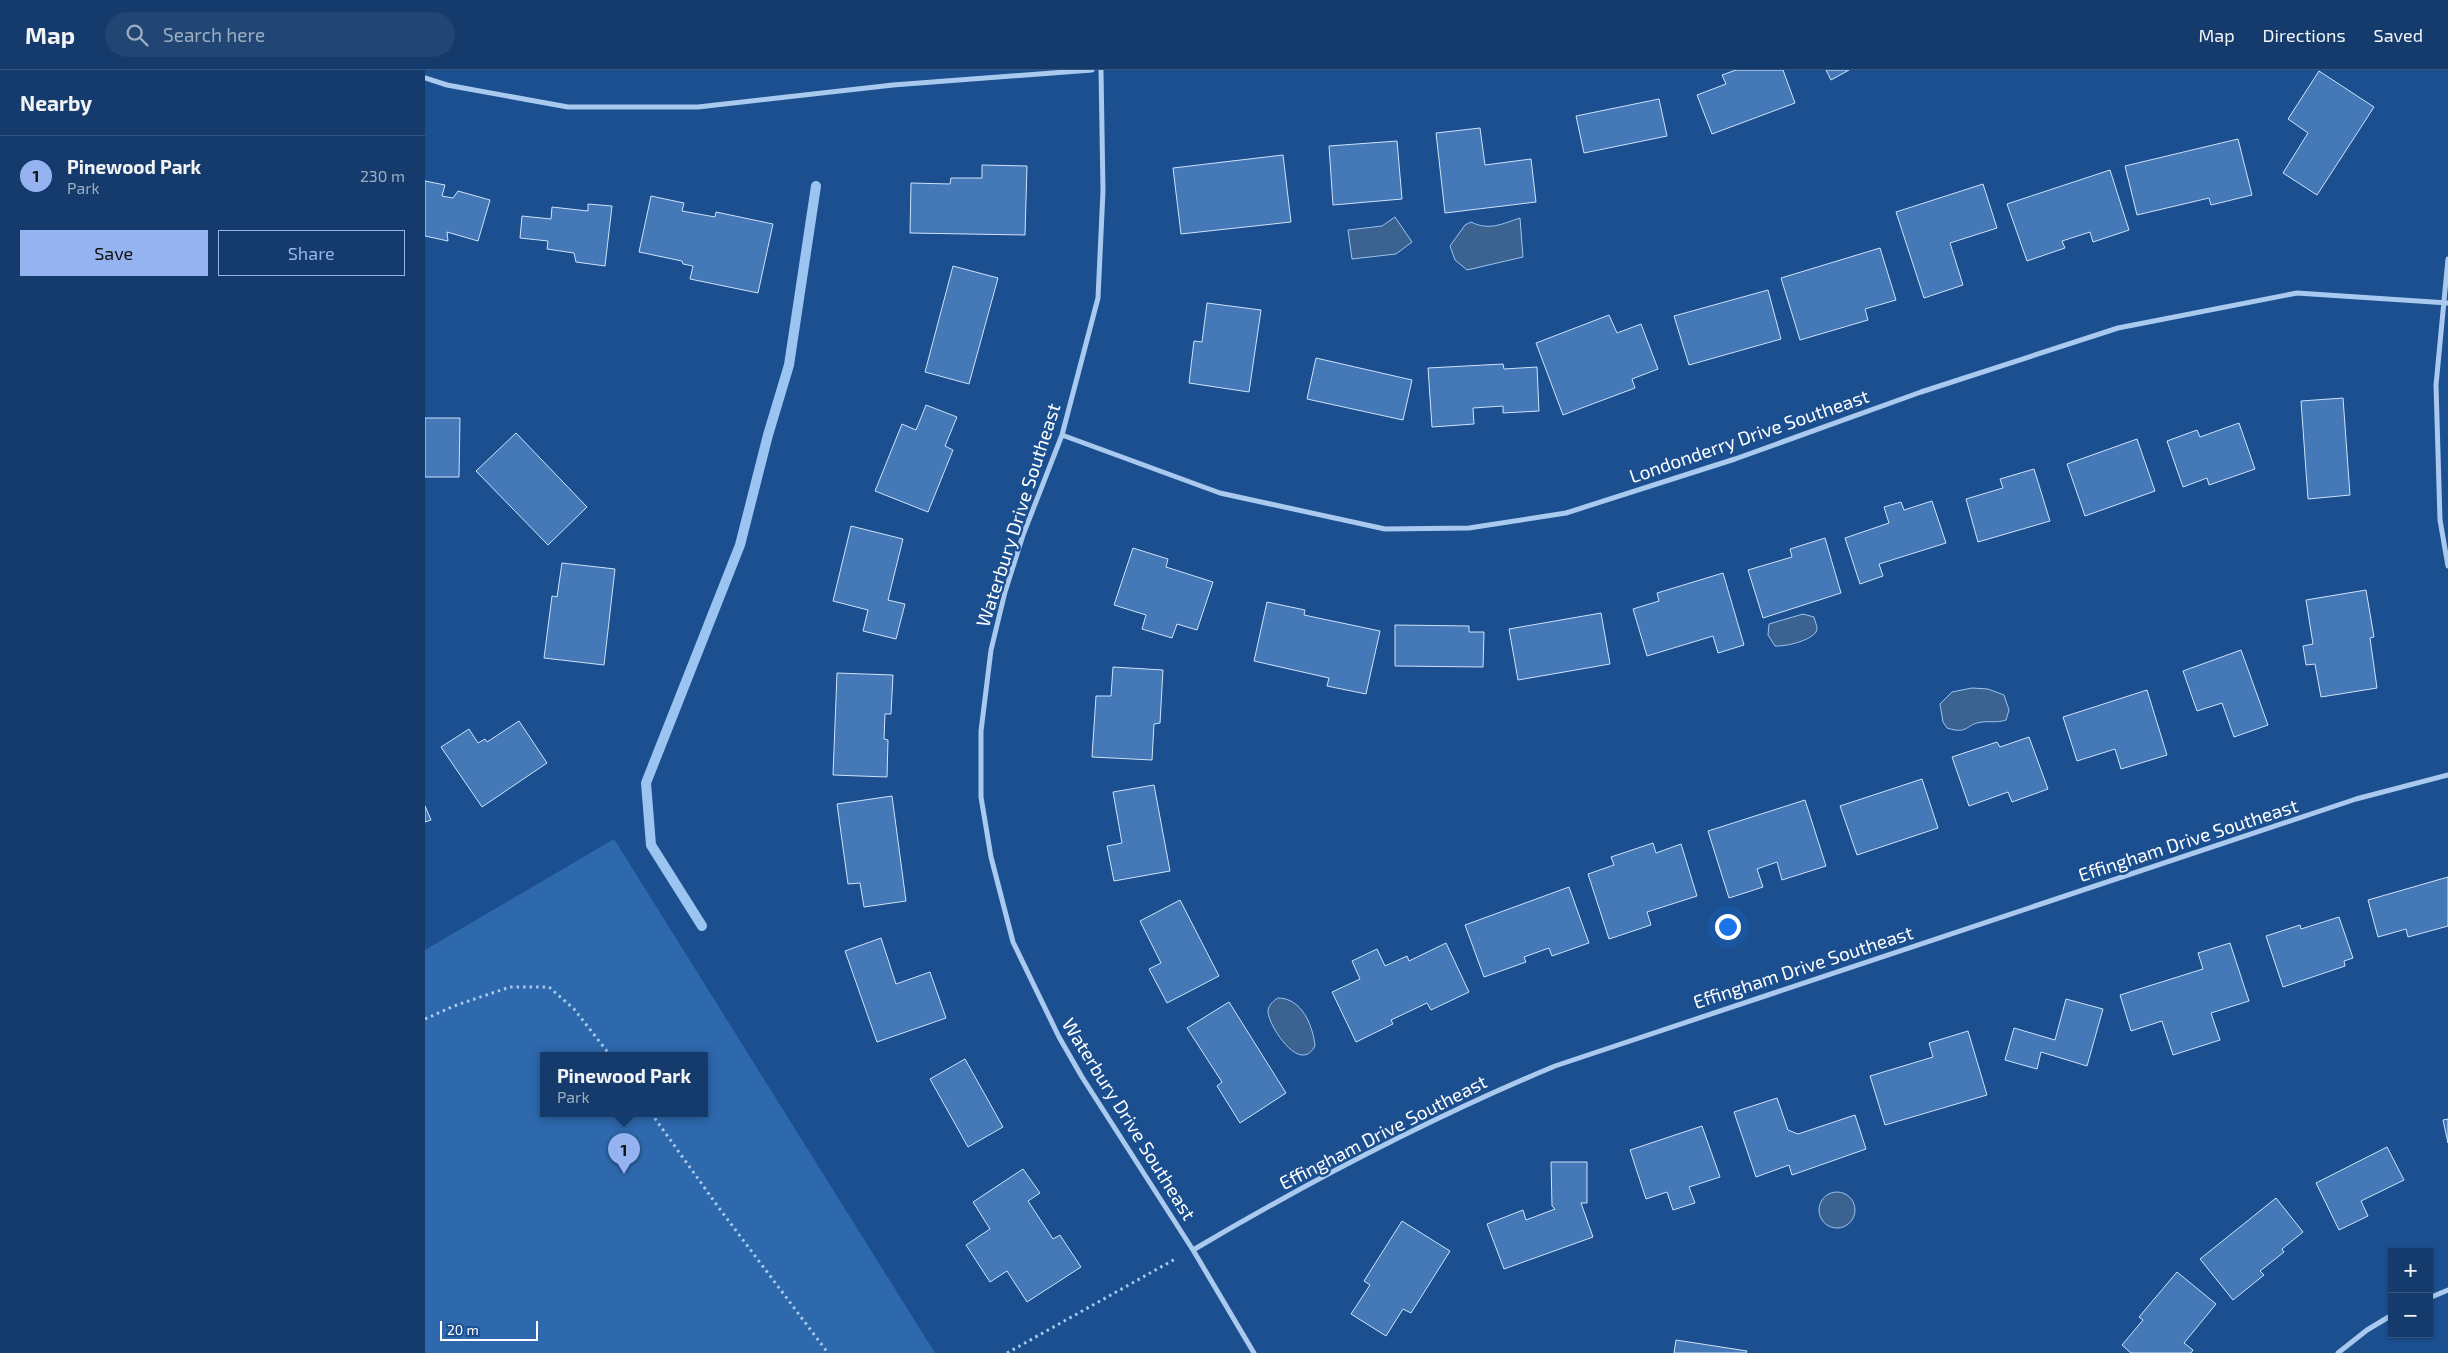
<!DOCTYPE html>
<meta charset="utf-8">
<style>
body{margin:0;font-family:"Exo 2",sans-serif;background:#214673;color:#f1f3f6}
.controls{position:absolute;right:15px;bottom:15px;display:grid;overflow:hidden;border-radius:0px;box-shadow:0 1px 4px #0004}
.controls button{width:45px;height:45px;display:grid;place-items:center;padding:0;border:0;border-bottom:1px solid #33557e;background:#143b6b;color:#f1f3f6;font:25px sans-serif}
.scale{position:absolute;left:15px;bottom:12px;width:98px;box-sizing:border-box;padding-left:5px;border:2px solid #fff;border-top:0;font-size:14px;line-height:18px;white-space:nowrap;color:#fff;-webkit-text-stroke:4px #1b4f8f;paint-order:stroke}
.you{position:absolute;left:1302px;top:856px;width:18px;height:18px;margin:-12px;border:4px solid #fff;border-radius:50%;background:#1a73e8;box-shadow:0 0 0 8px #1a73e833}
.badge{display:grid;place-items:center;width:32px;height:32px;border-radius:50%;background:#95b2f1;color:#111;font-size:16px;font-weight:700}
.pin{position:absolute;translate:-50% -41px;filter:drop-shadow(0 1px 2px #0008)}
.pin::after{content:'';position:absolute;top:26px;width:18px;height:15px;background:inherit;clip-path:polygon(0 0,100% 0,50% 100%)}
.popup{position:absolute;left:115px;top:982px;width:168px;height:65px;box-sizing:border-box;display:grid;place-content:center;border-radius:0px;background:#143b6b;filter:drop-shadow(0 1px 4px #0005);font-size:16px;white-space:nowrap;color:#9dadc1}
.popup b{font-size:19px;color:#f1f3f6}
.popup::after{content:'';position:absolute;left:50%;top:100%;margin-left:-10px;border:10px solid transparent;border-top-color:#143b6b}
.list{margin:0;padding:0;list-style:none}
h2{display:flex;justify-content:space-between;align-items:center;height:65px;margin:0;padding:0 20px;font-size:21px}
h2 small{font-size:16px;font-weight:400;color:#9dadc1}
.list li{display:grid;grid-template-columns:32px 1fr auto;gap:15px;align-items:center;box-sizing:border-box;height:80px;padding:0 20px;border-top:1px solid #33557e}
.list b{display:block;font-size:19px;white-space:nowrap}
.list p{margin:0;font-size:16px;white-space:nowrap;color:#9dadc1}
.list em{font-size:16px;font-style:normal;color:#9dadc1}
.actions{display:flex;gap:10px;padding:15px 20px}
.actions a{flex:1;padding:11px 0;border:1px solid #95b2f1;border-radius:0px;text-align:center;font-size:18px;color:#95b2f1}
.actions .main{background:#95b2f1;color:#111}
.icon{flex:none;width:28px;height:28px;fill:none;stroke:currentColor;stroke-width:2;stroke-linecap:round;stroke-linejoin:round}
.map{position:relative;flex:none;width:2023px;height:1283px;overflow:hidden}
header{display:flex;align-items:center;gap:30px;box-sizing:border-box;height:70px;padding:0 25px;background:#143b6b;border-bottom:1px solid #33557e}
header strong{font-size:24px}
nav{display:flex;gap:28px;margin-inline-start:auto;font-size:18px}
.search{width:350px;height:45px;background:#214673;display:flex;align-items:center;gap:12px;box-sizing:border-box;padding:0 18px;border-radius:28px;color:#9dadc1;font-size:19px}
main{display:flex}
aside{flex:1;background:#143b6b}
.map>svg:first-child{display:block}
.green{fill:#2e69ad;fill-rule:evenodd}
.water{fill:#3c6290;stroke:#9cc4f0}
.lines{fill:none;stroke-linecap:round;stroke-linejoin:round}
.stream{stroke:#9cc4f0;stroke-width:10}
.building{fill:#4478b7;stroke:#cfe3fa}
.path{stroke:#a9c9ee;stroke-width:3;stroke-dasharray:2.5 4;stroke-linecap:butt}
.minor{stroke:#a9c9ee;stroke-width:5}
.labels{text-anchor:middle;stroke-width:5;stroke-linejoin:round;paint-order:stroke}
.street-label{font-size:19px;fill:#fff;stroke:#1b4f8f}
</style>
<header>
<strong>Map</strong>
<div class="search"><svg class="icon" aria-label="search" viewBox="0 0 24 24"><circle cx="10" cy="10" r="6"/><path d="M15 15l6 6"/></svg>Search here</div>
<nav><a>Map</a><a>Directions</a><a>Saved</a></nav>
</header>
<main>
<aside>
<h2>Nearby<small></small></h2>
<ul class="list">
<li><span class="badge">1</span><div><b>Pinewood Park</b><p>Park</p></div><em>230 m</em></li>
</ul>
<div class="actions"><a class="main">Save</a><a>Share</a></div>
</aside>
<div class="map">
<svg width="2023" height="1283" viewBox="0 0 2023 1283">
<rect width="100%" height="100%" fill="#1b4f8f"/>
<path class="green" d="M189 769 510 1283H0V880ZM119 985H279V1043H119Z"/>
<path class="water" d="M970 147 987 172 971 184 927 189 923 160 957 156Z
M1095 148 1098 187 1042 200 1030 190 1025 176 1040 155 1046 152C1064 161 1077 154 1095 148Z
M1378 544 1389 547C1390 551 1392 556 1392 559 1391 570 1359 577 1350 576L1343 565 1344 554Z
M1547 618 1563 619 1579 625 1584 640 1581 650C1572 653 1566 651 1557 652 1540 654 1544 665 1522 658L1518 652 1515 634 1527 622Z
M853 928C877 928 888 956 890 976 887 981 884 985 878 985 864 986 842 952 843 940 844 935 849 930 853 928Z
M1394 1140a18 18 0 1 1 36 0a18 18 0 1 1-36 0Z"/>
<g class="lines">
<path class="stream" d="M277 856 226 775 221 713 315 475 343 365 364 295 391 116"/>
</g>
<path class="building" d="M1311 0H1358L1370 33 1287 64 1272 25 1301 14 1297 5Z
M1401 0H1424L1406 10Z
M1894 1 1949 37 1892 125 1858 103 1883 63 1863 49Z
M1234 29 1242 66 1159 83 1151 46Z
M1055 58 1060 95 1106 89 1111 132 1020 143 1011 63Z
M1813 69 1827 125 1786 135 1784 128 1712 145 1700 96Z
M972 71 977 129 908 135 904 76Z
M858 85 866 152 756 164 748 98Z
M557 95 602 96 600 165 485 163 486 113 525 114 526 108H557Z
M1685 100 1704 160 1668 172 1665 162 1637 171 1640 178 1602 191 1582 134Z
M0 111 20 115 17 126 28 128 33 121 65 130 53 171 22 162 23 171 0 166Z
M1558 114 1572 158 1525 173 1538 215 1499 228 1471 142Z
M226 126 259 133 257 141 290 147 291 142 348 154 333 223 265 209 268 196 258 194 257 191 214 182Z
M163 134 187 136 180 196 151 192 149 183 122 179 123 171 95 168 97 146 126 149 127 137 163 141Z
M1455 178 1471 230 1440 239 1443 250 1375 270 1356 208Z
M528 196 573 208 544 314 500 302Z
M1343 220 1356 269 1264 295 1249 246Z
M782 233 836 240 824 322 764 313 769 271 777 272Z
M1184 245 1192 263 1216 254 1233 299 1207 309 1210 318 1138 345 1111 273Z
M891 288 987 310 978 350 882 329Z
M1078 294 1079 299 1112 297 1114 341 1078 343V336L1048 338 1049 354 1007 357 1003 298Z
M1918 328 1925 425 1883 429 1876 331Z
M501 335 532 347 520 376 528 380 503 442 450 421 477 354 491 360Z
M0 348H35L34 407H0Z
M1814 353 1830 399 1784 415 1782 408 1758 417 1742 371 1772 360 1775 367Z
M91 363 162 437 123 475 51 401Z
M1712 369 1730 421 1660 446 1642 394Z
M1609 399 1625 451 1553 472 1541 429 1578 418 1575 409Z
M1507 431 1521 473 1454 494 1458 506 1435 514 1420 468 1464 453 1459 437 1476 432 1479 440Z
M426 456 478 469 463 530 480 534 471 569 438 561 443 540 408 531Z
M1400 468 1416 523 1338 548 1323 500 1367 487 1365 479Z
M708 478 743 489 741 497 788 512 772 560 752 554 747 568 717 559 721 545 689 535Z
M137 493 190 499 179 595 119 588 127 526 132 527Z
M1298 503 1319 575 1293 583 1288 566 1222 586 1208 539 1234 531 1232 523Z
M1941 520 1949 567 1945 568 1952 618 1896 627 1890 594 1881 595 1878 576 1888 574 1881 530Z
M842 532 880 540 879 545 955 561 941 624 902 616 904 608 829 591Z
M1176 543 1185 594 1093 610 1084 559Z
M970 555 1044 556V562H1059L1058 597 970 596Z
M1816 580 1843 655 1809 667 1797 633 1772 641 1758 601Z
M688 597 738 600 735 653 729 654 727 690 667 687 671 626H686Z
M412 603 468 605 466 644H460L459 669 463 670 462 707 408 705Z
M1722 620 1742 685 1696 699 1690 679 1652 691 1638 647Z
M94 651 122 693 57 737 16 677 44 659 53 673 60 669 62 672Z
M1604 667 1623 719 1587 732 1583 722 1544 736 1527 687 1572 672 1575 677Z
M1497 709 1513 758 1432 785 1415 736Z
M729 715 745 801 689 811 682 776 697 773 688 722Z
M467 726 481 831 439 837 435 813 423 814 412 734Z
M1380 730 1401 796 1357 810 1352 792 1332 799 1338 817 1304 828 1283 761Z
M0 736 6 750 0 752Z
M1228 773 1231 783 1256 774 1272 826 1222 842 1226 855 1184 869 1163 804 1189 795 1186 787Z
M2023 807V856L1983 867 1981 859 1953 867 1943 830Z
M1144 817 1164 873 1127 886 1124 878 1099 887 1101 892 1059 907 1040 855Z
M755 830 794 906 742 933 724 899 736 893 715 851Z
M1914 847 1928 888 1919 891 1920 896 1858 917 1841 866 1875 855 1876 859Z
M456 868 471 914 505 902 521 948 452 972 420 881Z
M1021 873 1044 922 1006 940 1002 933 966 950 968 954 931 972 907 922 935 909 927 891 952 879 960 896 982 886 984 891Z
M1805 873 1824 931 1786 943 1795 970 1748 985 1737 951 1706 961 1695 925 1778 899 1773 883Z
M1641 929 1678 939 1662 996 1616 982 1612 999 1580 990 1589 958 1630 970Z
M804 932 861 1023 815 1053 792 1016 797 1012 762 958Z
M1543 961 1562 1025 1460 1055 1445 1006 1508 987 1504 973Z
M540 989 578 1057 543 1077 505 1009Z
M1352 1028 1363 1060 1373 1064 1430 1045 1441 1079 1367 1105 1364 1095 1331 1107 1309 1042Z
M2023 1049V1073L2018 1050Z
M1277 1056 1295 1107 1264 1117 1270 1133 1248 1140 1242 1122 1221 1129 1205 1080Z
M1962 1077 1979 1110 1936 1131 1943 1146 1914 1160 1891 1113Z
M1126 1092H1162V1133H1156L1168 1167 1079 1199 1062 1154 1098 1140 1101 1150 1130 1139 1127 1136Z
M598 1099 615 1123 603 1131 628 1169 635 1165 656 1197 602 1232 582 1201 565 1212 541 1175 565 1159 548 1132Z
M1851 1128 1878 1162 1857 1179 1859 1182 1835 1201 1839 1205 1808 1230 1775 1189Z
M977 1151 1025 1181 986 1243 978 1239 961 1266 926 1244 945 1215 939 1211Z
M1752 1202 1791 1234 1759 1273 1768 1280 1766 1283H1706L1697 1275 1718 1250 1714 1247Z
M1251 1270 1322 1281 1321 1283H1249Z"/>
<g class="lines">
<path class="path" d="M0 949 29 936 85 917H124L149 939 185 985
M226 1043 294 1138 403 1283
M582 1283 752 1188"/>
<path class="minor" d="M676 0 678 121 673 228 637 365 598 465 580 522 566 580 556 661V727L566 787 588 872 634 967 657 1007 768 1180 829 1283
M0 8 22 15 143 37H273L468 15 667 0
M2023 189 2011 315 2015 450 2023 496
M637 365 795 423 960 459 1044 458 1141 443 1310 389 1496 322 1693 258 1872 223 2023 233
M768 1180C885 1111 1005 1048 1130 996L1931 729 2023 705
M2004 1228 2023 1220
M1913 1283 1942 1260 1967 1245"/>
</g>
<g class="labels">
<g class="street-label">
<text transform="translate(1324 366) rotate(-19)" y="7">Londonderry Drive Southeast</text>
<text transform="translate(593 445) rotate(-72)" y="7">Waterbury Drive Southeast</text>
<text transform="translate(1763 770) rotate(-18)" y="7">Effingham Drive Southeast</text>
<text transform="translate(1378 897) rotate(-18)" y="7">Effingham Drive Southeast</text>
<text transform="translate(704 1049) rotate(58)" y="7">Waterbury Drive Southeast</text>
<text transform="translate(958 1062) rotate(-27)" y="7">Effingham Drive Southeast</text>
</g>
</g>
</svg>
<div class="controls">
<button>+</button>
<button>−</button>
</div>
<div class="scale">20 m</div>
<div class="you"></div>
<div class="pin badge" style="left:199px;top:1104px">1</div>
<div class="popup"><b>Pinewood Park</b>Park</div>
</div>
</main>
